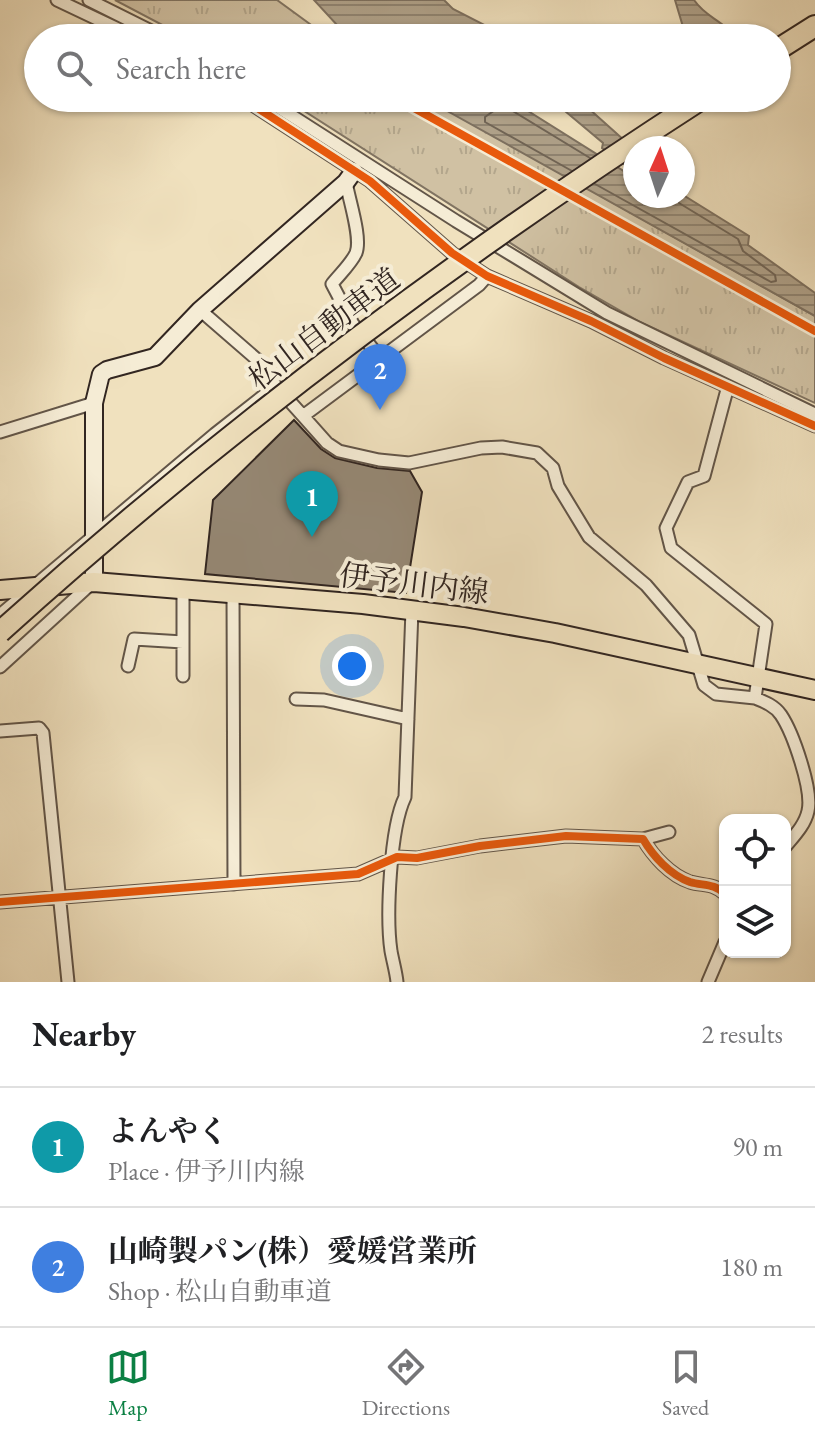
<!DOCTYPE html>
<meta charset="utf-8">
<style>
body{margin:0;font-family:"EB Garamond","Noto Serif JP",serif;background:#f6f6f6;color:#202124}
.controls{position:absolute;right:24px;bottom:24px;display:grid;overflow:hidden;border-radius:16px;box-shadow:0 2px 6px #0004}
.controls button{width:72px;height:72px;display:grid;place-items:center;padding:0;border:0;border-bottom:2px solid #e0e0e0;background:#fff;color:#202124;font:40px sans-serif}
.compass{position:absolute;left:623px;top:136px;width:72px;height:72px;border-radius:50%;background:#fff;box-shadow:0 2px 6px #0004;rotate:3deg}
.you{position:absolute;left:352px;top:666px;width:28px;height:28px;margin:-20px;border:6px solid #fff;border-radius:50%;background:#1a73e8;box-shadow:0 0 0 12px #1a73e833}
.badge{display:grid;place-items:center;width:52px;height:52px;border-radius:50%;background:#0b8043;color:#fff;font-size:26px;font-weight:700}
.pin{position:absolute;translate:-50% -66px;filter:drop-shadow(0 2px 4px #0008)}
.pin::after{content:'';position:absolute;top:42px;width:28px;height:24px;background:inherit;clip-path:polygon(0 0,100% 0,50% 100%)}
.list{margin:0;padding:0;list-style:none}
h2{display:flex;justify-content:space-between;align-items:center;height:104px;margin:0;padding:0 32px;font-size:34px}
h2 small{font-size:26px;font-weight:400;color:#757577}
.list li{display:grid;grid-template-columns:52px 1fr auto;gap:24px;align-items:center;box-sizing:border-box;height:120px;padding:0 32px;border-top:2px solid #e0e0e0}
.list b{display:block;font-size:30px;white-space:nowrap}
.list p{margin:0;font-size:26px;white-space:nowrap;color:#757577}
.list em{font-size:26px;font-style:normal;color:#757577}
.icon{flex:none;width:44px;height:44px;fill:none;stroke:currentColor;stroke-width:2;stroke-linecap:round;stroke-linejoin:round}
.map{position:relative;flex:none;width:815px;height:982px;overflow:hidden}
.search{position:absolute;background:#fff;box-shadow:0 2px 6px #0004;left:24px;right:24px;top:24px;height:88px;display:flex;align-items:center;gap:20px;box-sizing:border-box;padding:0 28px;border-radius:44px;color:#757577;font-size:30px}
.sheet{height:344px;background:#fff}
nav{display:flex;justify-content:space-around;align-items:center;box-sizing:border-box;height:112px;border-top:2px solid #e0e0e0;background:#fff;font-size:22px;color:#757577}
nav a{display:grid;justify-items:center;gap:4px}
nav .on{color:#0b8043}
.map>svg:first-child{display:block}
.grass{fill:url(#grass-tufts);stroke:#817462;stroke-width:2}
.water{fill:url(#water-rules);stroke:#7d705f;stroke-width:2}
.lines{fill:none;stroke-linecap:round;stroke-linejoin:round}
.shore{stroke:#706455;stroke-width:2}
.building{fill:#958773;stroke:#322621;stroke-width:2}
.street-casing{stroke:#625548;stroke-width:15}
.secondary-casing{stroke:#322621;stroke-width:20}
.primary-casing{stroke:#322621;stroke-width:22}
.highway-casing{stroke:#322621;stroke-width:24}
.street{stroke:#f5ecd5;stroke-width:11}
.secondary{stroke:#f5ecd5;stroke-width:16}
.primary{stroke:#f0e1be;stroke-width:18}
.highway{stroke:#f0e1be;stroke-width:20}
.highway-bridge-casing{stroke:#322621;stroke-width:24;stroke-linecap:butt}
.highway-bridge{stroke:#f0e1be;stroke-width:20}
.cycleway-casing{stroke:#f5ecd5;stroke-width:13}
.cycleway{stroke:#e8590c;stroke-width:8}
.labels{text-anchor:middle;stroke-width:8;stroke-linejoin:round;paint-order:stroke}
.street-label{font-size:30px;fill:#322621;stroke:#f5ecd5}
</style>
<div class="map">
<svg width="815" height="982" viewBox="0 0 815 982">
<defs>
<pattern id="grass-tufts" width="24" height="20" patternUnits="userSpaceOnUse" patternTransform="scale(2)"><rect width="24" height="20" fill="#d0c1a3"/><path d="M3 7l-1-3M5 7V3M7 7l1-3M15 17l-1-3M17 17v-4M19 17l1-3" fill="none" stroke="#b3a68c"/></pattern>
<pattern id="water-rules" width="6" height="5" patternUnits="userSpaceOnUse" patternTransform="scale(2)"><rect width="6" height="5" fill="#afa189"/><path d="M0 2.5h6" fill="none" stroke="#8f8370"/></pattern>
</defs>
<rect width="100%" height="100%" fill="#f0e1be"/>
<filter id="stains"><feTurbulence type="fractalNoise" baseFrequency=".0025" numOctaves="4"/><feColorMatrix values="0 0 0 0 .2 0 0 0 0 .09 0 0 0 0 .02 0 0 0 .5 -.17"/></filter>
<radialGradient id="worn" r=".72"><stop offset=".6" stop-color="#630" stop-opacity="0"/><stop offset="1" stop-color="#630" stop-opacity=".3"/></radialGradient>
<path class="grass" d="M115 0H277L329 38H187Z
M284 98H426L815 316V403L640 322 579 287Z"/>
<path class="water" d="M314 0H444L453 9 510 38H349Z
M675 0H694C707 19 723 19 734 38H697L684 30Z
M424 98H456L487 108 488 98 512 101 627 173 628 167 602 148 603 143 559 106 539 98H577L635 150V196L683 195 749 236 748 245 815 293V316Z"/>
<g class="lines">
<path class="shore" d="M496 98 495 110 485 117V122L572 171
M504 98 508 108 590 158
M595 184 771 282 776 281 775 275 743 251 738 239 679 203 675 196"/>
</g>
<path class="building" d="M294 420 321 449 335 458 377 468 410 471 422 492 406 593 205 574 213 500Z"/>
<g class="lines">
<g class="street-casing">
<path id="street" d="M57 0 137 38
M89 0 165 38
M242 98 370 181 452 253 487 276 591 321 664 358 815 426
M264 98 456 221 607 313 815 414
M346 182C349 200 362 238 356 253 351 264 339 275 332 284L353 324 380 358
M200 310 261 363 276 386 303 416 479 285 487 276
M728 386 704 476 688 482 666 528 671 548 766 624 755 698C765 702 775 706 781 715 793 733 813 790 808 811 805 825 794 836 785 847
M303 416 327 443 339 451 379 460 409 463 481 448 502 447 537 453 553 468 558 486 589 537 646 585 689 635 704 685 716 694 755 698
M0 432 94 403
M183 588V676
M233 592 234 884
M0 615 215 434 276 386
M128 666 134 639 183 642
M0 667 93 582
M296 699 324 700 408 719
M0 731 39 728 43 733 68 982
M643 839 669 832
M0 902 358 874 397 857 417 858 480 846 566 836 643 839C653 856 670 875 690 882 703 886 714 883 725 894
M397 982C396 972 393 962 391 951 386 917 390 828 405 797L412 610
M708 982 725 942"/>
</g>
<g class="secondary-casing">
<path id="secondary" d="M94 582V403L101 374 107 370 155 357 200 310 346 182 354 171"/>
</g>
<g class="primary-casing">
<path id="primary" d="M0 590 94 582 363 604 464 617 555 633 815 690"/>
</g>
<g class="highway-casing">
<path id="highway" d="M777 50 815 26"/>
</g>
<use href="#street" class="street"/>
<use href="#secondary" class="secondary"/>
<use href="#primary" class="primary"/>
<use href="#highway" class="highway"/>
<g class="highway-bridge-casing">
<path id="highway-bridge" d="M0 632C218 435 456 257 703 98"/>
</g>
<use href="#highway-bridge" class="highway-bridge"/>
<g class="cycleway-casing">
<path id="cycleway" d="M242 98 370 181 452 253 487 276 591 321 664 358 815 426
M396 98 815 331
M0 902 358 874 397 857 417 858 480 846 566 836 643 839C653 856 670 875 690 882 703 886 714 883 725 894"/>
</g>
<use href="#cycleway" class="cycleway"/>
</g>
<g class="labels">
<g class="street-label">
<text transform="translate(324 329) rotate(-37)" y="10">松山自動車道</text>
<text transform="translate(414 584) rotate(7)" y="10">伊予川内線</text>
</g>
</g>
<rect width="100%" height="100%" filter="url(#stains)"/>
<rect width="100%" height="100%" fill="url(#worn)"/>
</svg>
<div class="controls">
<button><svg class="icon" aria-label="locate" viewBox="0 0 24 24"><circle cx="12" cy="12" r="6"/><path d="M12 2v4M12 18v4M2 12h4M18 12h4"/></svg></button>
<button><svg class="icon" aria-label="layers" viewBox="0 0 24 24"><path d="M12 4l9 5-9 5-9-5zM3 14l9 5 9-5"/></svg></button>
</div>
<svg class="compass" viewBox="-18 -18 36 36"><path d="M0-13l5 13h-10z" fill="#e53935"/><path d="M0 13l5-13h-10z" fill="#757577"/></svg>
<div class="you"></div>
<div class="pin badge" style="left:312px;top:537px;background:#0f9aa8">1</div>
<div class="pin badge" style="left:380px;top:410px;background:#3f7fe0">2</div>
<div class="search"><svg class="icon" aria-label="search" viewBox="0 0 24 24"><circle cx="10" cy="10" r="6"/><path d="M15 15l6 6"/></svg>Search here</div>
</div>
<section class="sheet">
<h2>Nearby<small>2 results</small></h2>
<ul class="list">
<li><span class="badge" style="background:#0f9aa8">1</span><div><b>よんやく</b><p>Place · 伊予川内線</p></div><em>90 m</em></li>
<li><span class="badge" style="background:#3f7fe0">2</span><div><b>山崎製パン(株）愛媛営業所</b><p>Shop · 松山自動車道</p></div><em>180 m</em></li>
</ul>
</section>
<nav>
<a class="on"><svg class="icon" aria-label="map" viewBox="0 0 24 24"><path d="M3 6l6-2 6 2 6-2v14l-6 2-6-2-6 2zM9 4v14M15 6v14"/></svg>Map</a>
<a><svg class="icon" aria-label="directions" viewBox="0 0 24 24"><path d="M12 3l9 9-9 9-9-9zM9 14v-3h6M13 9l2 2-2 2"/></svg>Directions</a>
<a><svg class="icon" aria-label="saved" viewBox="0 0 24 24"><path d="M7 4h10v16l-5-4-5 4z"/></svg>Saved</a>
</nav>
